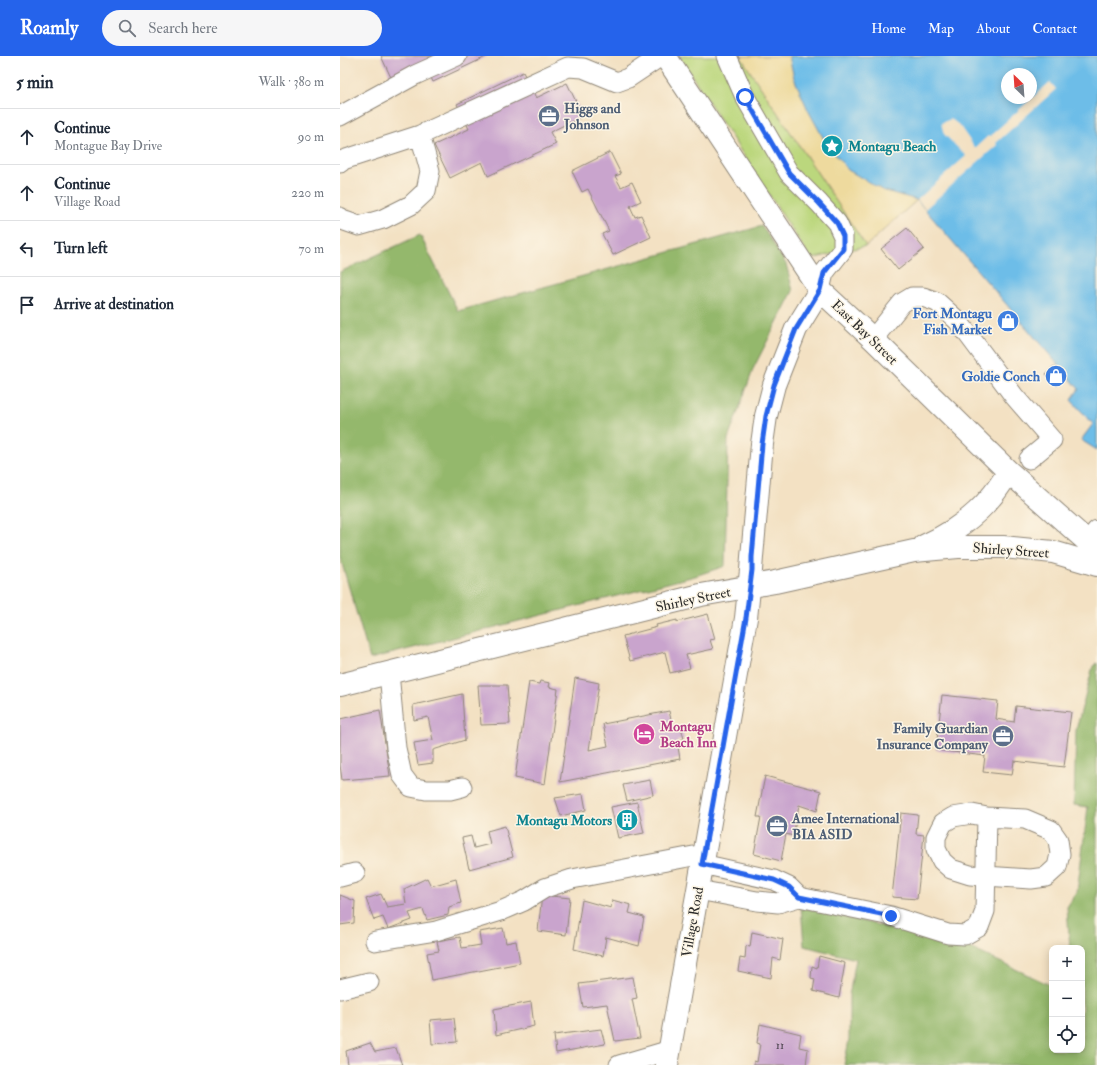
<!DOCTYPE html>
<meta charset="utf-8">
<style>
body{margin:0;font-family:"IM FELL Double Pica",serif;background:#f6f6f7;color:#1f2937}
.controls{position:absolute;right:12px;bottom:12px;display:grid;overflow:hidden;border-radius:8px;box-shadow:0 2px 10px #0003}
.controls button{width:36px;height:36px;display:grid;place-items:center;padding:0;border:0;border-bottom:1px solid #e0e1e3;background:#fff;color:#1f2937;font:20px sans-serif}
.compass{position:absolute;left:661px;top:12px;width:36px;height:36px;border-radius:50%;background:#fff;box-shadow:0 2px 10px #0003;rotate:335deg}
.stop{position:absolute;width:12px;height:12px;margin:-9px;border:3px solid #2563eb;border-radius:50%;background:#fff}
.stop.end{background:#2563eb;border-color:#fff;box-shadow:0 1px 4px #0008}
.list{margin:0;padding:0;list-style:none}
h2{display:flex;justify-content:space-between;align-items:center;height:52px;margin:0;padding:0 16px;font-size:17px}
h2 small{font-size:13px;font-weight:400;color:#747a83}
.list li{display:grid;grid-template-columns:26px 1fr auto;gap:12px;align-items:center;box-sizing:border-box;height:56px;padding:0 16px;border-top:1px solid #e0e1e3}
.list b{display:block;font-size:15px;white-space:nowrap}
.list p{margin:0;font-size:13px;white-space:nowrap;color:#747a83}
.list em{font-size:13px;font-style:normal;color:#747a83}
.icon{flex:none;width:22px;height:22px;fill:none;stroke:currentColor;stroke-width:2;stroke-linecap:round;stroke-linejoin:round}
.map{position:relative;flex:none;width:757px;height:1009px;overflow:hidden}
header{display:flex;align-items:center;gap:24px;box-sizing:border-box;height:56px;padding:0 20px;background:#2563eb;color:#fff}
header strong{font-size:19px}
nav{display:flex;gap:22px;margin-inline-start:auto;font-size:14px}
.search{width:280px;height:36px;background:#f6f6f7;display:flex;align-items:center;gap:10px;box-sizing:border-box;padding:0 14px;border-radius:22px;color:#747a83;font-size:15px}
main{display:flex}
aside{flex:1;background:#fff}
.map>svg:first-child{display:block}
.green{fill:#bbd77d;stroke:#738154}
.forest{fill:#94b86c;stroke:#60724c}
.sand{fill:#eeda9e;stroke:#8c8264}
.water{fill:#6dbde8;stroke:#4c748a;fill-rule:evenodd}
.pier{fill:#f3e1c3}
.building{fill:#c9a4cd}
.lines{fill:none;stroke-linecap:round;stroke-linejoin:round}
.minor-casing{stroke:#8f8677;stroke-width:21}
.major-casing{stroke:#8f8677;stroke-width:24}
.highway-casing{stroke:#8f8677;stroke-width:24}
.minor{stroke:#fff;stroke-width:19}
.major{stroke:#fff;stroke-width:22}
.highway{stroke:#fff;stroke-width:22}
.route{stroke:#2563eb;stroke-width:5}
.labels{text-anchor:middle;stroke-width:3;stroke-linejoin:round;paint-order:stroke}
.number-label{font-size:12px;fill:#524954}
.service-label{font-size:14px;font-weight:bold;fill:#4e5e75;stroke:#fcf5e5;text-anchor:start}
.culture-label{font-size:14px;font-weight:bold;fill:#0d838f;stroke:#fcf5e5;text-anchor:start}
.shop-label{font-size:14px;font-weight:bold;fill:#366cbe;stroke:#fcf5e5;text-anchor:end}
.street-label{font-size:14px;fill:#2b2b2b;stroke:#fcf5e5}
.hotel-label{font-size:14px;font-weight:bold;fill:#b23c85;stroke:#fcf5e5;text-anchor:start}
</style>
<header>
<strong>Roamly</strong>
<div class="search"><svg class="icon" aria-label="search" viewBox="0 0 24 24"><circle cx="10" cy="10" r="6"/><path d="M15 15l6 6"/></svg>Search here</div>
<nav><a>Home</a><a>Map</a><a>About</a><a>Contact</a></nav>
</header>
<main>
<aside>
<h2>5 min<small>Walk · 380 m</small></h2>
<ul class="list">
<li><svg class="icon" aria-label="ahead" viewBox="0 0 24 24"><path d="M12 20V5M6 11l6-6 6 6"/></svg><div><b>Continue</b><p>Montague Bay Drive</p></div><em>90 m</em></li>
<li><svg class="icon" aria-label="ahead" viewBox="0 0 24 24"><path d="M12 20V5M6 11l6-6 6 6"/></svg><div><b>Continue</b><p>Village Road</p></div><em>220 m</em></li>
<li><svg class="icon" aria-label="left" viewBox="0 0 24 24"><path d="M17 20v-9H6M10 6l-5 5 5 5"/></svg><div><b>Turn left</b></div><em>70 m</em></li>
<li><svg class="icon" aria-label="arrive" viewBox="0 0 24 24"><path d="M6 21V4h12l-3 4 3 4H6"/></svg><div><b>Arrive at destination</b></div></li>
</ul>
</aside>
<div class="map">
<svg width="757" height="1009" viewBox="0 0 757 1009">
<rect width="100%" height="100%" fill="#fcf5e5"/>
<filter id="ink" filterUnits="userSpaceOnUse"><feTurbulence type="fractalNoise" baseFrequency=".025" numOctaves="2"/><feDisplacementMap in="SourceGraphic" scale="8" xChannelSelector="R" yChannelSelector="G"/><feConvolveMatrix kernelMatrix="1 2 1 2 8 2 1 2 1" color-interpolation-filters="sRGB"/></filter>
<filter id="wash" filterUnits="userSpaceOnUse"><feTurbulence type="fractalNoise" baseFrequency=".012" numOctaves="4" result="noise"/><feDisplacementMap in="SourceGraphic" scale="16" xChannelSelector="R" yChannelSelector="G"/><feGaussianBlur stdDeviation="0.9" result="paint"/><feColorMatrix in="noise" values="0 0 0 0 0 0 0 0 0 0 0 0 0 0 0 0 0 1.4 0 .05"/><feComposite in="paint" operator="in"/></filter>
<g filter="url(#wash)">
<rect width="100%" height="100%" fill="#f3e1c3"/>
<path class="green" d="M339 0H400L526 190 471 203Z"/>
<path class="forest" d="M422 170 446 208 453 235 414 311 388 383 385 510 355 520 30 603 0 501V216L80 179 118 255Z
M757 607V1009H504L509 984V939L516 903 464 890 461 851 621 888 712 930V994H742V892H730L727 851 737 836 748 751 734 749 736 674 753 610Z"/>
<path class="sand" d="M400 0H470L577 144 526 190Z"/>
<path class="water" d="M449 0H757V394L741 384 753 368 731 344 739 333 577 144 542 134 508 114 486 87 468 54 454 22ZM667 18H691V42H667Z"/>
<path class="pier" d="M710 26 716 33 656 87 657 89 585 153 577 144 626 100 604 78 601 67 611 63 619 69 635 92 648 80 649 81Z"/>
<g id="blocks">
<path class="building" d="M41 0H148L93 26 87 13 54 28Z
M183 16 196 42 227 27 243 60 210 76 216 88 148 120 142 106 110 122 94 89 129 73 117 48Z
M270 96 281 118 275 120 281 131 292 126 301 145 290 150 295 161 301 159 311 181 273 199 262 178 269 175 248 133 242 136 232 115Z
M567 172 584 193 558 214 541 193Z
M714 310 726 322 717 330 706 318Z
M368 558 375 583 370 584 373 593 346 599 350 612 330 617 325 596 290 605 283 580 317 571 316 569 337 564V566Z
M235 622 259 627 249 694 268 690 263 668 329 655 333 672 341 671 344 683 337 685 340 703 220 726Z
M200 625 210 627 209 631 218 633 205 728 175 722 189 626 199 628Z
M138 629H167L170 668 141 669Z
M122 638 125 684 93 694V707L78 709 74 687 93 684 88 661 74 664 73 649Z
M602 639 658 645 656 663 674 666 676 650 731 656 724 711 674 705 672 719 643 716 645 700 596 694Z
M40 654 50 720 2 724 0 709V663Z
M425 720 481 735 477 755 459 749 453 780 446 778 441 805 414 798 421 761H417Z
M310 724 313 739 287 745 283 729Z
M243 738 246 754 221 760 215 742Z
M297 746 304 777 278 782 271 751Z
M561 757 578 759 576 778 584 779 577 843 552 841Z
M165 770 173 801 129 813 122 782 131 780 134 792 150 788 147 775Z
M87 822 91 830 116 823 121 847 109 851 108 859 87 864 83 853 69 857 72 864 48 873 43 861 34 864 26 843 41 838 47 851 66 848 64 833Z
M0 839 15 845 14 867 0 869Z
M202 839 230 842 226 879 198 875Z
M242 844 271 852 272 844 291 849 289 857 304 861 299 890 266 881 263 900 234 893Z
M163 872 166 887 176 885 180 907 92 924 87 897 99 895 97 885 120 881 122 892 141 889 139 876Z
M412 876 443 883 440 904 433 902 431 922 398 915 400 902 405 903 406 890 410 891Z
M479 900 505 907 499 942 473 935 475 923 471 922 472 910 477 912Z
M293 921 297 942 292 943 300 982 275 985 267 948 243 951 239 928Z
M191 946 194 970 156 979 154 953Z
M114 962 117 986 92 988 90 964Z
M420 968 461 978 459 991 468 993 466 1009H414V1005L417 1006 420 988 417 987Z
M261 973 265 988 216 997 214 979Z
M30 987 35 996 56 992 62 1009H8L6 995Z"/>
</g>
</g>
<g filter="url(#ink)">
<use href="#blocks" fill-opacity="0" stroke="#8f8677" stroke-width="1"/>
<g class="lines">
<g class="minor-casing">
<path id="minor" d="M387 0 405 41 449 117 479 147 497 167 503 180V193L484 217 480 234
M0 60 75 19 117 0
M0 107 3 104 80 79 228 11 243 12 277 26 288 22 321 0
M0 161 2 164 19 170 43 163 71 149 86 135 90 115 80 79
M533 283 562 247 572 241H583L597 246 618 265 674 340 712 384 689 403
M747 486 757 474
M49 617 56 692 62 719 71 731 86 734H110L122 731
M632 758 647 761 685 763 711 774 718 784 720 798 717 811 706 821 691 823 630 819 611 813 602 805 596 793V781L603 767 613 761Z
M362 808 434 824 449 831 459 841
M0 821 15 817
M358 834 417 845 438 847 459 841 551 860 608 878 625 879 639 871 645 855 647 761
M35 885 96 875 161 855 184 845 205 832 232 823 364 798
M0 933 29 926
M279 1009 330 994"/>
</g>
<g class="major-casing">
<path id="major" d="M327 1009 406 562 411 514 412 501 422 388 426 360 434 329 456 273 480 234"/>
</g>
<g class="highway-casing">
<path id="highway" d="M325 0 480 234 533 283 669 416 757 494
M584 490C610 478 633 463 651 441 658 433 663 424 669 416
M0 629 361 539 435 526 574 495 618 491H663L713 496 757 509"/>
</g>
<use href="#minor" class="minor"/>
<use href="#major" class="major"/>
<use href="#highway" class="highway"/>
</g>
</g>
<g class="lines" filter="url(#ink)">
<path class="route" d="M405 41 449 117 479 147 497 167 503 180V193L484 217 480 234 456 273 434 329 426 360 422 388 412 501V514L406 562 362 808 434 824 449 831 459 841 551 860"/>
</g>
<defs>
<g id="office-disc" transform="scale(1.15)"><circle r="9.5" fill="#5c6f8a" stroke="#fcf5e5"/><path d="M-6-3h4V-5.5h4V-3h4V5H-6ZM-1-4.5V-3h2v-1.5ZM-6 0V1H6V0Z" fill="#fff"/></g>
<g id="sight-disc" transform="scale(1.15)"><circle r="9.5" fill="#0f9aa8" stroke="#fcf5e5"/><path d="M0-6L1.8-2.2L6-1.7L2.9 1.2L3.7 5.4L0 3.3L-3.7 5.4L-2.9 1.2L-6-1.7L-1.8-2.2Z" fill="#fff"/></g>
<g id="shop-disc" transform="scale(1.15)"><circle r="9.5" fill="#3f7fe0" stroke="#fcf5e5"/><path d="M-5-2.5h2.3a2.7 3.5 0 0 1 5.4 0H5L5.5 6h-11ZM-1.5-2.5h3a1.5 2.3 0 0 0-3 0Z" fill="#fff"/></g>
<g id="hotel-disc" transform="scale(1.15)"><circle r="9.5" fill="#d1479c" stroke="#fcf5e5"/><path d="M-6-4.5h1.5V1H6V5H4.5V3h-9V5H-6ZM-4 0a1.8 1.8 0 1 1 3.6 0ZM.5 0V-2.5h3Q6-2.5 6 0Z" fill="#fff"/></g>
<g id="building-disc" transform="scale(1.15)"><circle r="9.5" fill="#0f9aa8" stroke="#fcf5e5"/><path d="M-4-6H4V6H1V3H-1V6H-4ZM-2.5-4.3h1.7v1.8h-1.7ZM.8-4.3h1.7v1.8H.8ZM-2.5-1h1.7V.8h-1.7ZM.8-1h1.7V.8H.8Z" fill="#fff"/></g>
</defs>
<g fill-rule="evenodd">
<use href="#office-disc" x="209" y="60"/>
<use href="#sight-disc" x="492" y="90"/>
<use href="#shop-disc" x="668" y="265"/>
<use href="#shop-disc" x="716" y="320"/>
<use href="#hotel-disc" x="304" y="678"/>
<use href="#office-disc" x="663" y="680"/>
<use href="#building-disc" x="287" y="764"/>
<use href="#office-disc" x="437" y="770"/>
</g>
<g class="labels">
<g class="number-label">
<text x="440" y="993">11</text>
</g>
<g class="service-label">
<text x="224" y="57">Higgs and<tspan x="224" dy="16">Johnson</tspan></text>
<text x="648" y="677" text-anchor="end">Family Guardian<tspan x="648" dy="16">Insurance Company</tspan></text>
<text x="452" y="767">Amee International<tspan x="452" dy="16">BIA ASID</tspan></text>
</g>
<g class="culture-label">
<text x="508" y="95">Montagu Beach</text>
<text x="272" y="769" text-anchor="end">Montagu Motors</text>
</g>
<g class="shop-label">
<text x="652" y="262">Fort Montagu<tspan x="652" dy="16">Fish Market</tspan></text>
<text x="700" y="325">Goldie Conch</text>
</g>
<g class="street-label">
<text transform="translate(525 276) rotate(44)" y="5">East Bay Street</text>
<text transform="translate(671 494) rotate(4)" y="5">Shirley Street</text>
<text transform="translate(353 543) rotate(-12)" y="5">Shirley Street</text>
<text transform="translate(352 866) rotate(-80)" y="5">Village Road</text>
</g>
<g class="hotel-label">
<text x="320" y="675">Montagu<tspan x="320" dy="16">Beach Inn</tspan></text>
</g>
</g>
</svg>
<div class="controls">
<button>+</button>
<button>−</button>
<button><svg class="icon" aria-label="locate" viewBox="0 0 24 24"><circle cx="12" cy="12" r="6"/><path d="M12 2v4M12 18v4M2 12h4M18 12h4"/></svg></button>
</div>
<svg class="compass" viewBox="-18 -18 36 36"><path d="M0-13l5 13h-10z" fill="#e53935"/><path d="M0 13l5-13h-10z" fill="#747a83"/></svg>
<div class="stop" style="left:405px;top:41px"></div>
<div class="stop end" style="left:551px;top:860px"></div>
</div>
</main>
